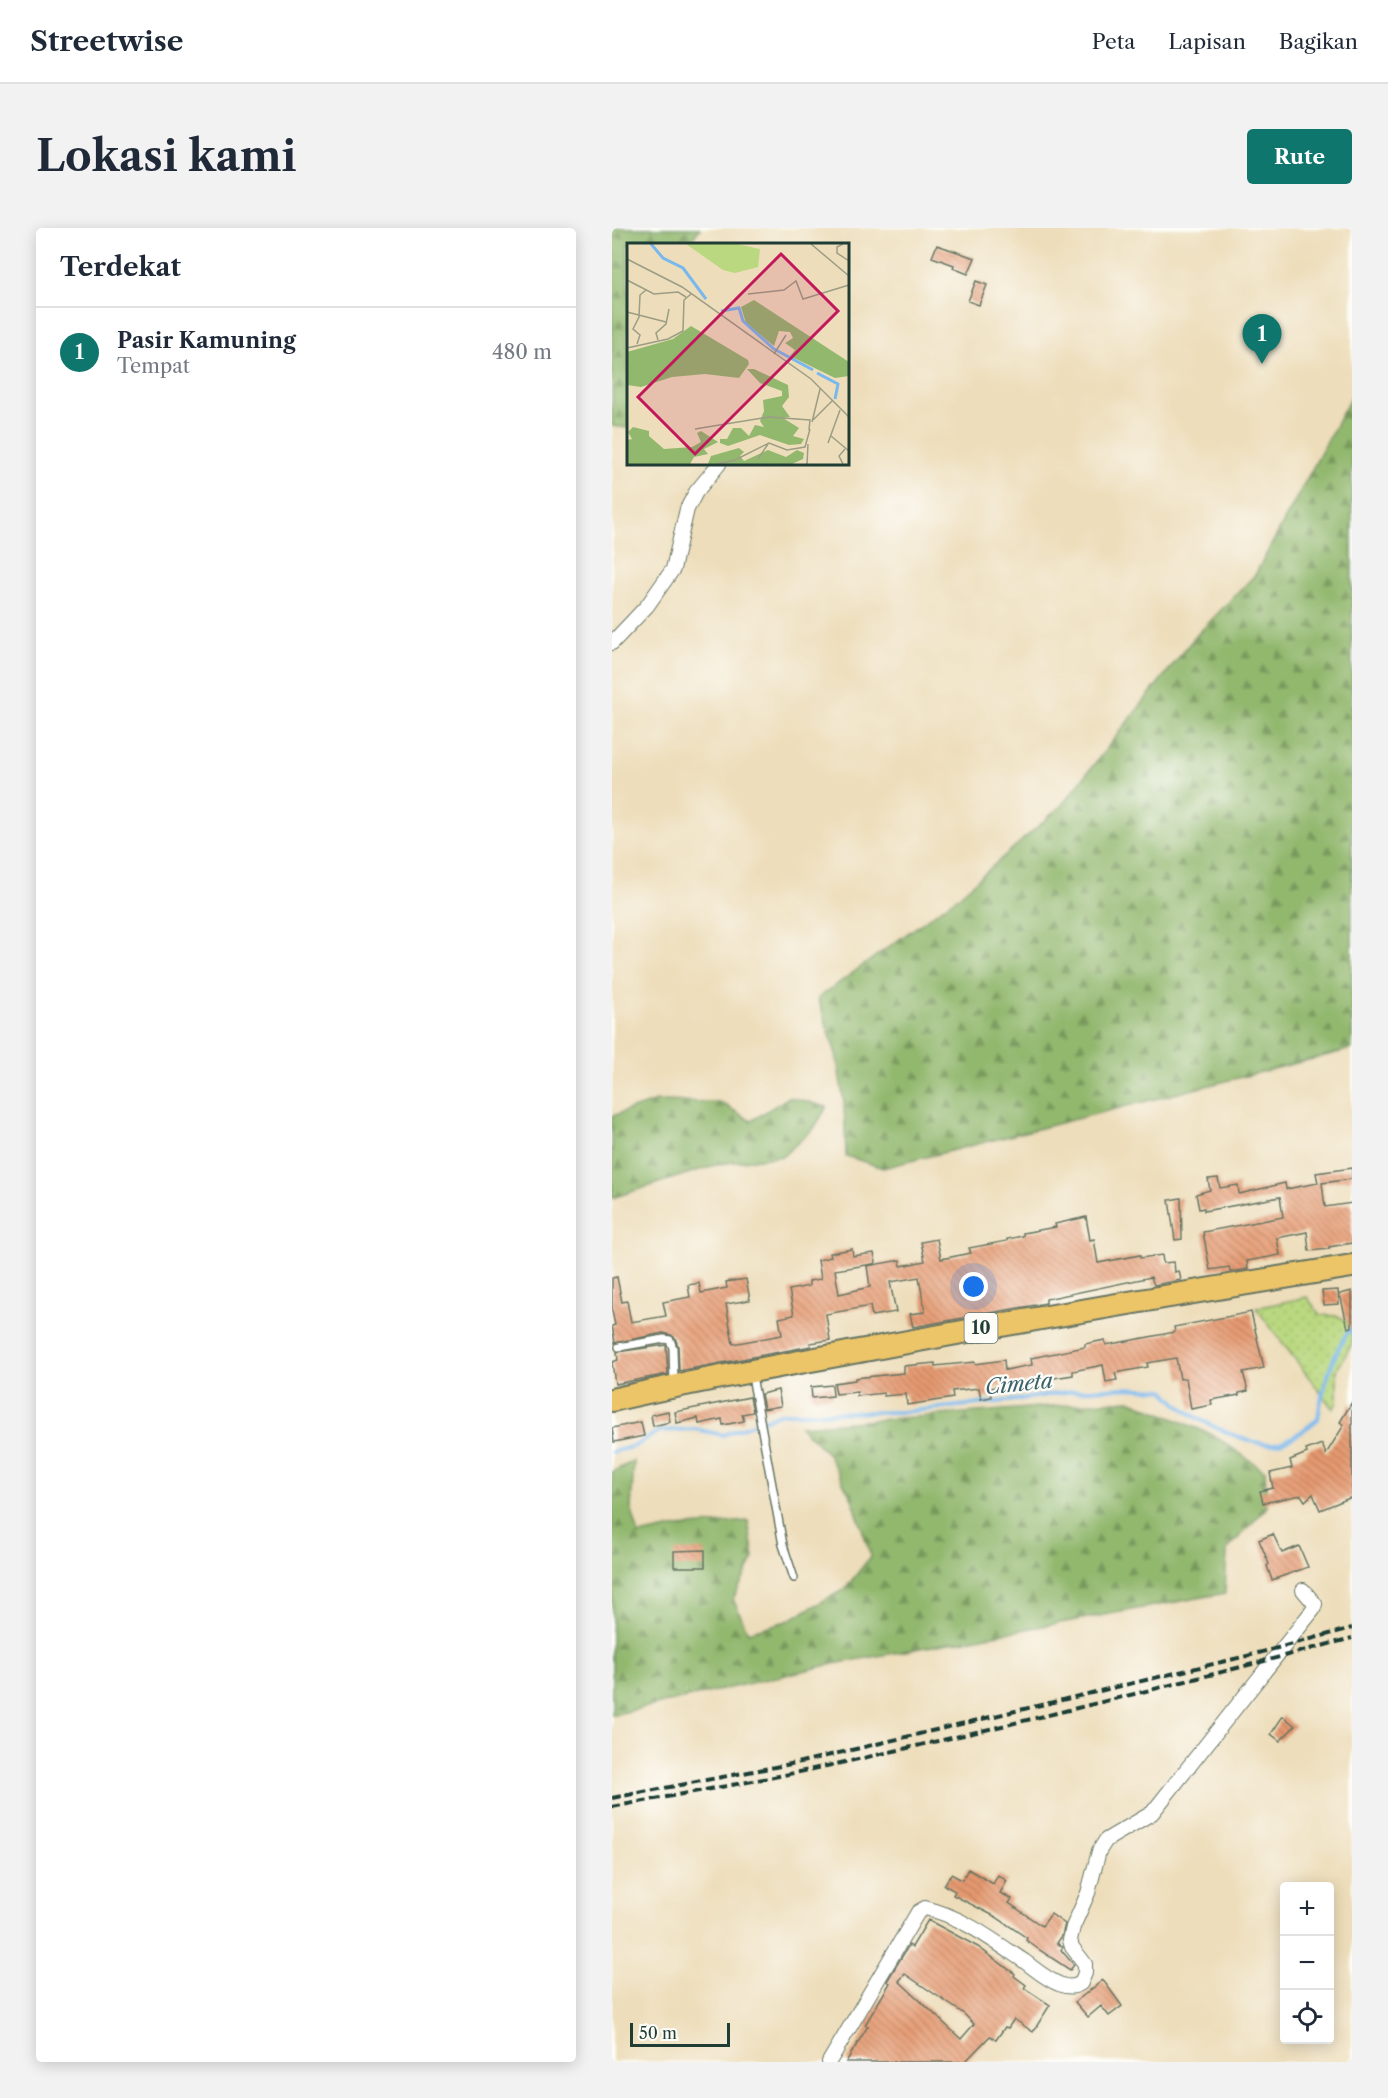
<!DOCTYPE html>
<html lang="id">
<meta charset="utf-8">
<style>
body{margin:0;font-family:"Libre Caslon Text",serif;background:#f2f2f3;color:#1f2937}
.controls{position:absolute;right:18px;bottom:18px;display:grid;overflow:hidden;border-radius:6px;box-shadow:0 3px 15px #0003}
.controls button{width:54px;height:54px;display:grid;place-items:center;padding:0;border:0;border-bottom:2px solid #e0e1e3;background:#fff;color:#1f2937;font:30px sans-serif}
.scale{position:absolute;left:18px;bottom:15px;width:100px;box-sizing:border-box;padding-left:6px;border:3px solid #1f3d34;border-top:0;font-size:16px;line-height:21px;white-space:nowrap;color:#1f3d34;-webkit-text-stroke:4px #fdfcf7;paint-order:stroke}
.you{position:absolute;left:362px;top:1059px;width:21px;height:21px;margin:-15px;border:4px solid #fff;border-radius:50%;background:#1a73e8;box-shadow:0 0 0 9px #1a73e833}
.badge{display:grid;place-items:center;width:39px;height:39px;border-radius:50%;background:#0f766e;color:#fff;font-size:20px;font-weight:700}
.pin{position:absolute;translate:-50% -50px;filter:drop-shadow(0 2px 3px #0008)}
.pin::after{content:'';position:absolute;top:32px;width:21px;height:18px;background:inherit;clip-path:polygon(0 0,100% 0,50% 100%)}
.list{margin:0;padding:0;list-style:none}
h2{display:flex;justify-content:space-between;align-items:center;height:78px;margin:0;padding:0 24px;font-size:26px}
h2 small{font-size:20px;font-weight:400;color:#747a83}
.list li{display:grid;grid-template-columns:39px 1fr auto;gap:18px;align-items:center;box-sizing:border-box;height:90px;padding:0 24px;border-top:2px solid #e0e1e3}
.list b{display:block;font-size:22px;white-space:nowrap}
.list p{margin:0;font-size:20px;white-space:nowrap;color:#747a83}
.list em{font-size:20px;font-style:normal;color:#747a83}
.icon{flex:none;width:33px;height:33px;fill:none;stroke:currentColor;stroke-width:2;stroke-linecap:round;stroke-linejoin:round}
.map{position:relative;flex:none;width:740px;height:1834px;overflow:hidden;border-radius:6px}
header{display:flex;align-items:center;gap:36px;box-sizing:border-box;height:84px;padding:0 30px;background:#fff;border-bottom:2px solid #e0e1e3}
header strong{font-size:28px}
nav{display:flex;gap:33px;margin-inline-start:auto;font-size:21px}
.intro{display:flex;align-items:center;justify-content:space-between;box-sizing:border-box;height:144px;padding:0 36px}
h1{margin:0;font-size:42px}
.button{padding:15px 27px;border-radius:6px;background:#0f766e;color:#fff;font-size:21px;font-weight:700}
main{display:flex;gap:36px;padding:0 36px}
aside{flex:1;background:#fff;border-radius:6px;box-shadow:0 3px 15px #0003}
.map>svg:first-child{display:block}
.grass{fill:url(#grass-dots);stroke:#6c8a5a;stroke-width:1.5}
.forest{fill:url(#forest-firs);stroke:#587a51;stroke-width:1.5}
.lines{fill:none;stroke-linecap:round;stroke-linejoin:round}
.stream{stroke:#79b8ed;stroke-width:4}
.building{fill:url(#building-back-hatch);fill-rule:evenodd}
.service-casing{stroke:#677563;stroke-width:10}
.minor-casing{stroke:#677563;stroke-width:16}
.trunk-casing{stroke:#677563;stroke-width:26}
.service{stroke:#fff;stroke-width:7}
.minor{stroke:#fff;stroke-width:14}
.trunk{stroke:#edc569;stroke-width:22}
.rail{stroke:#1f3d34;stroke-width:4;stroke-dasharray:9 4.5;stroke-linecap:butt}
.labels{text-anchor:middle;stroke-width:4.5;stroke-linejoin:round;paint-order:stroke}
.shield{fill:#fdfcf7;stroke:#62766e;stroke-width:1.5}
.shield-label{font-size:18px;font-weight:bold;fill:#1f3d34}
.water-label{font-size:21px;font-style:italic;fill:#3a626c;stroke:#fdfcf7}
.inset-river{fill:none;stroke:#79b8ed;stroke-width:3}
.inset-road{fill:none;stroke:#9b9d84;stroke-width:1.5}
.view{fill:#c2185b;fill-opacity:0.15;stroke:#c2185b;stroke-width:3}
.inset-edge{fill:none;stroke:#1f3d34;stroke-width:3}
</style>
<header>
<strong>Streetwise</strong>
<nav><a>Peta</a><a>Lapisan</a><a>Bagikan</a></nav>
</header>
<div class="intro"><h1>Lokasi kami</h1><a class="button">Rute</a></div>
<main>
<aside>
<h2>Terdekat<small></small></h2>
<ul class="list">
<li><span class="badge">1</span><div><b>Pasir Kamuning</b><p>Tempat</p></div><em>480 m</em></li>
</ul>
</aside>
<div class="map">
<svg width="740" height="1834" viewBox="0 0 740 1834">
<defs>
<pattern id="grass-dots" width="8" height="8" patternUnits="userSpaceOnUse" patternTransform="scale(1.5)"><rect width="8" height="8" fill="#b9d87f"/><path d="M2 2h.1M6 6h.1" fill="none" stroke="#9fba6e" stroke-width="1.8" stroke-linecap="round"/></pattern>
<pattern id="forest-firs" width="22" height="20" patternUnits="userSpaceOnUse" patternTransform="scale(1.5)"><rect width="22" height="20" fill="#92b86e"/><path d="M5 1l3.5 6h-7zM16 11l3.5 6h-7z" fill="#77975b"/></pattern>
<pattern id="building-back-hatch" width="6" height="6" patternUnits="userSpaceOnUse" patternTransform="scale(1.5)"><rect width="6" height="6" fill="#e6996f"/><path d="M-1 5l2 2M0 0l6 6M5-1l2 2" fill="none" stroke="#ba7e5c"/></pattern>
</defs>
<rect width="100%" height="100%" fill="#fdfcf7"/>
<filter id="ink" filterUnits="userSpaceOnUse"><feTurbulence type="fractalNoise" baseFrequency=".0167" numOctaves="2"/><feDisplacementMap in="SourceGraphic" scale="12" xChannelSelector="R" yChannelSelector="G"/><feConvolveMatrix kernelMatrix="1 2 1 2 8 2 1 2 1" color-interpolation-filters="sRGB"/></filter>
<filter id="wash" filterUnits="userSpaceOnUse"><feTurbulence type="fractalNoise" baseFrequency=".008" numOctaves="4" result="noise"/><feDisplacementMap in="SourceGraphic" scale="24" xChannelSelector="R" yChannelSelector="G"/><feGaussianBlur stdDeviation="1.35" result="paint"/><feColorMatrix in="noise" values="0 0 0 0 0 0 0 0 0 0 0 0 0 0 0 0 0 1.4 0 .05"/><feComposite in="paint" operator="in"/></filter>
<g filter="url(#wash)">
<rect width="100%" height="100%" fill="#edddba"/>
<path class="grass" d="M695 1069 708 1087 726 1088 740 1096V1116L725 1141V1175L721 1181 644 1080Z"/>
<path class="forest" d="M0 0H88L77 16H16V200L0 198Z
M740 167V821L271 940 234 928 232 875 224 826 206 770 347 668 450 577 582 410 643 347Z
M177 869 215 879 202 900 171 928 106 936 0 970V888L44 873 108 874 139 893Z
M517 1172 601 1207 653 1243 655 1279 615 1322 613 1365 221 1436 0 1487V1244L22 1233 19 1280 27 1307 66 1299 136 1293 142 1330 121 1371 136 1404 175 1393 233 1361 259 1328 241 1273 216 1226 188 1198Z"/>
<g class="lines">
<path class="stream" d="M0 1224 23 1218 47 1203 83 1201 111 1207 170 1185 290 1184 404 1172 460 1163 511 1160 551 1162C558 1168 564 1176 572 1181 590 1195 639 1218 662 1216 678 1214 693 1201 706 1191 709 1164 722 1120 740 1099"/>
</g>
<g id="blocks">
<path class="building" d="M325 17 363 30 356 46 341 40 342 37 320 29Z
M364 53 375 57 367 77 356 73Z
M740 940V951L710 955 713 979 740 975V1015L717 1019V1021L697 1023 695 1004 665 1010 668 1027 635 1033 636 1041 618 1044 617 1039 598 1042 591 1004 671 989 668 969 592 983V980L587 981 584 966 598 962 596 951 606 950 608 960 626 957 627 966 673 955 674 961 706 955 704 945Z
M569 970 570 1011 563 1012 557 972Z
M474 989 478 1012 482 1011 486 1035 528 1027V1030L550 1027 551 1035 562 1034 563 1044 567 1043 569 1052 542 1057 539 1049 434 1071V1075L301 1099 298 1086 313 1084 307 1049 278 1054 284 1084 260 1088 258 1078 214 1086 218 1112 198 1115 199 1118 67 1143 66 1118 63 1110 59 1107 51 1105 3 1115 0 1098 3 1097 0 1083V1050L5 1049 10 1074 15 1073 19 1094 54 1088 51 1074 78 1069 76 1057 87 1055 89 1065 115 1060 114 1054 134 1051 138 1072 114 1076 121 1116 170 1107 167 1090 182 1087 177 1062 197 1058V1053L209 1051 206 1032 219 1029 218 1025 240 1021 241 1028 262 1025 264 1034 261 1036 223 1042 227 1066 258 1059 255 1038 288 1032 289 1038 313 1033 309 1014 325 1011 329 1031 359 1025 357 1020 395 1013V1011L411 1008V1005L444 999 443 996Z
M726 1062 727 1076 712 1077 710 1063Z
M740 1063V1099L736 1100 728 1066Z
M639 1084 652 1140 631 1144 636 1163 627 1165V1167L599 1172 600 1177 579 1181 574 1150 568 1151 564 1130 535 1135 536 1139 503 1145 505 1152 494 1154 491 1137 461 1143V1147L378 1160 379 1169 369 1171 367 1160 340 1163 341 1170 295 1177 294 1166 272 1168V1165L245 1168V1164L224 1166 222 1155 243 1152V1150L292 1145V1138L323 1135V1138L363 1134V1136L392 1132 393 1142 420 1137 419 1130 473 1119V1116L493 1112 494 1117 537 1109 563 1104 562 1099Z
M54 1117 56 1146 3 1156 0 1134 6 1132 5 1124Z
M220 1157 221 1168 200 1170 199 1159Z
M166 1162 169 1178 152 1181 149 1166Z
M138 1169 141 1184 130 1186 132 1193 111 1197 110 1191 87 1196 86 1190 65 1195 63 1184Z
M740 1174V1269L708 1282 701 1266 693 1273 689 1267 651 1275 648 1263 661 1260 658 1245 680 1240 678 1232 695 1225 694 1222 710 1216 714 1226 732 1197 728 1194Z
M56 1183 58 1194 41 1198 39 1187Z
M29 1194 32 1208 2 1214 0 1200Z
M661 1306 670 1325 687 1318 696 1339 660 1352 655 1338 657 1336 647 1312Z
M93 1322V1339H62V1323Z
M671 1488 683 1498 668 1513 659 1506Z
M356 1641 381 1656 386 1647 395 1653 388 1665 400 1671 397 1675 430 1698 439 1686 453 1696 450 1708 445 1715 451 1719 449 1722 462 1737 458 1742 426 1721 414 1712 415 1710 384 1689 341 1667 343 1663 332 1657 339 1646 350 1652Z
M316 1692 366 1719 403 1746 402 1748 414 1757 412 1760 438 1777 421 1804 402 1791 396 1800 393 1799 384 1812 378 1808 353 1834H234L256 1798 253 1797 278 1755 275 1753 297 1717 300 1719ZM293 1746 352 1786 362 1796 349 1811 287 1753Z
M491 1752 510 1778 497 1788 489 1778 476 1789 463 1774Z"/>
</g>
</g>
<g filter="url(#ink)">
<use href="#blocks" fill-opacity="0" stroke="#677563" stroke-width="1.5"/>
<g class="lines">
<g class="service-casing">
<path id="service" d="M7 1119 52 1111 58 1112 61 1120 62 1155
M140 1148 171 1317 182 1350"/>
</g>
<g class="minor-casing">
<path id="minor" d="M0 415 35 378 61 341 75 281 84 264 107 236
M217 1834 306 1684 313 1680C349 1688 382 1713 412 1733 423 1741 434 1751 447 1756 454 1759 462 1760 469 1755L473 1745V1736L460 1719 458 1712 461 1699 476 1665 487 1623 494 1612 540 1585 701 1382 703 1376 691 1362"/>
</g>
<g class="trunk-casing">
<path id="trunk" d="M0 1172C85 1152 172 1137 258 1121 418 1091 579 1064 740 1038"/>
</g>
<use href="#service" class="service"/>
<use href="#minor" class="minor"/>
<use href="#trunk" class="trunk"/>
<path class="rail" d="M0 1570 189 1534 639 1427 740 1400
M0 1579C64 1567 128 1556 192 1543 376 1503 559 1458 740 1410"/>
</g>
</g>
<g class="labels">
<rect class="shield" x="352.5" y="1085" width="33" height="30" rx="4.5"/>
<g class="shield-label">
<text x="369" y="1106">10</text>
</g>
<g class="water-label">
<text transform="translate(407 1156) rotate(-6)" y="7">Cimeta</text>
</g>
</g>
<g transform="translate(15 15)">
<rect width="222" height="222" fill="#edddba"/>
<path d="M59 1H110L133 6 131 24 108 30 96 27Z" fill="#b9d87f"/>
<path d="M127 57 222 119V133L208 135 163 113 168 107 158 100 166 95 163 89 152 88 147 103 119 80 114 64ZM64 83 121 117 122 121 112 135 78 131 45 134 14 144 0 142V109L46 96ZM120 126H127L161 142 162 154 155 163 163 174 156 175 172 185 166 193 177 196 174 201 162 202 133 192 101 203 93 200V196H100L106 185H114L122 193 128 182 137 184 133 178 137 168 136 157 155 153V148L133 140ZM6 184 22 188V193L37 206 65 204 74 199 70 190 74 188 91 199 77 206 81 211 67 214 63 221H0V197L5 196 1 189ZM112 205 117 209 113 213 117 218 141 207 159 214 170 207 177 210 176 216 165 221H81L84 213Z" fill="#92b86e"/>
<path class="inset-river" d="M24 1 36 15 56 25 79 56M94 68 112 65 116 78 147 106 186 127M190 130 211 141 208 156"/>
<path class="inset-road" d="M184 1 222 33M216 1 210 4V10L222 18M0 16 55 44 184 136 222 174M0 37 27 51 51 49 59 54M121 51 157 47 169 38 176 56 222 42M0 69 39 79M31 97 29 90 39 81 42 66M10 101 13 92 6 86 12 74 13 52 19 47M0 105 41 96 56 88 57 57 64 51M147 111 159 92M186 177 205 158M185 179 193 146M68 186 142 174 183 177 182 187M204 193 222 208M201 200 213 167M131 216 141 201M90 221 108 217 142 200 160 207 178 204 183 186M180 221 181 201M216 221 212 213 218 206"/>
<path class="view" d="M154 11 211 68 68 211 11 154Z"/>
<rect width="222" height="222" class="inset-edge"/>
</g>
</svg>
<div class="controls">
<button>+</button>
<button>−</button>
<button><svg class="icon" aria-label="locate" viewBox="0 0 24 24"><circle cx="12" cy="12" r="6"/><path d="M12 2v4M12 18v4M2 12h4M18 12h4"/></svg></button>
</div>
<div class="scale">50 m</div>
<div class="you"></div>
<div class="pin badge" style="left:650px;top:136px">1</div>
</div>
</main>
